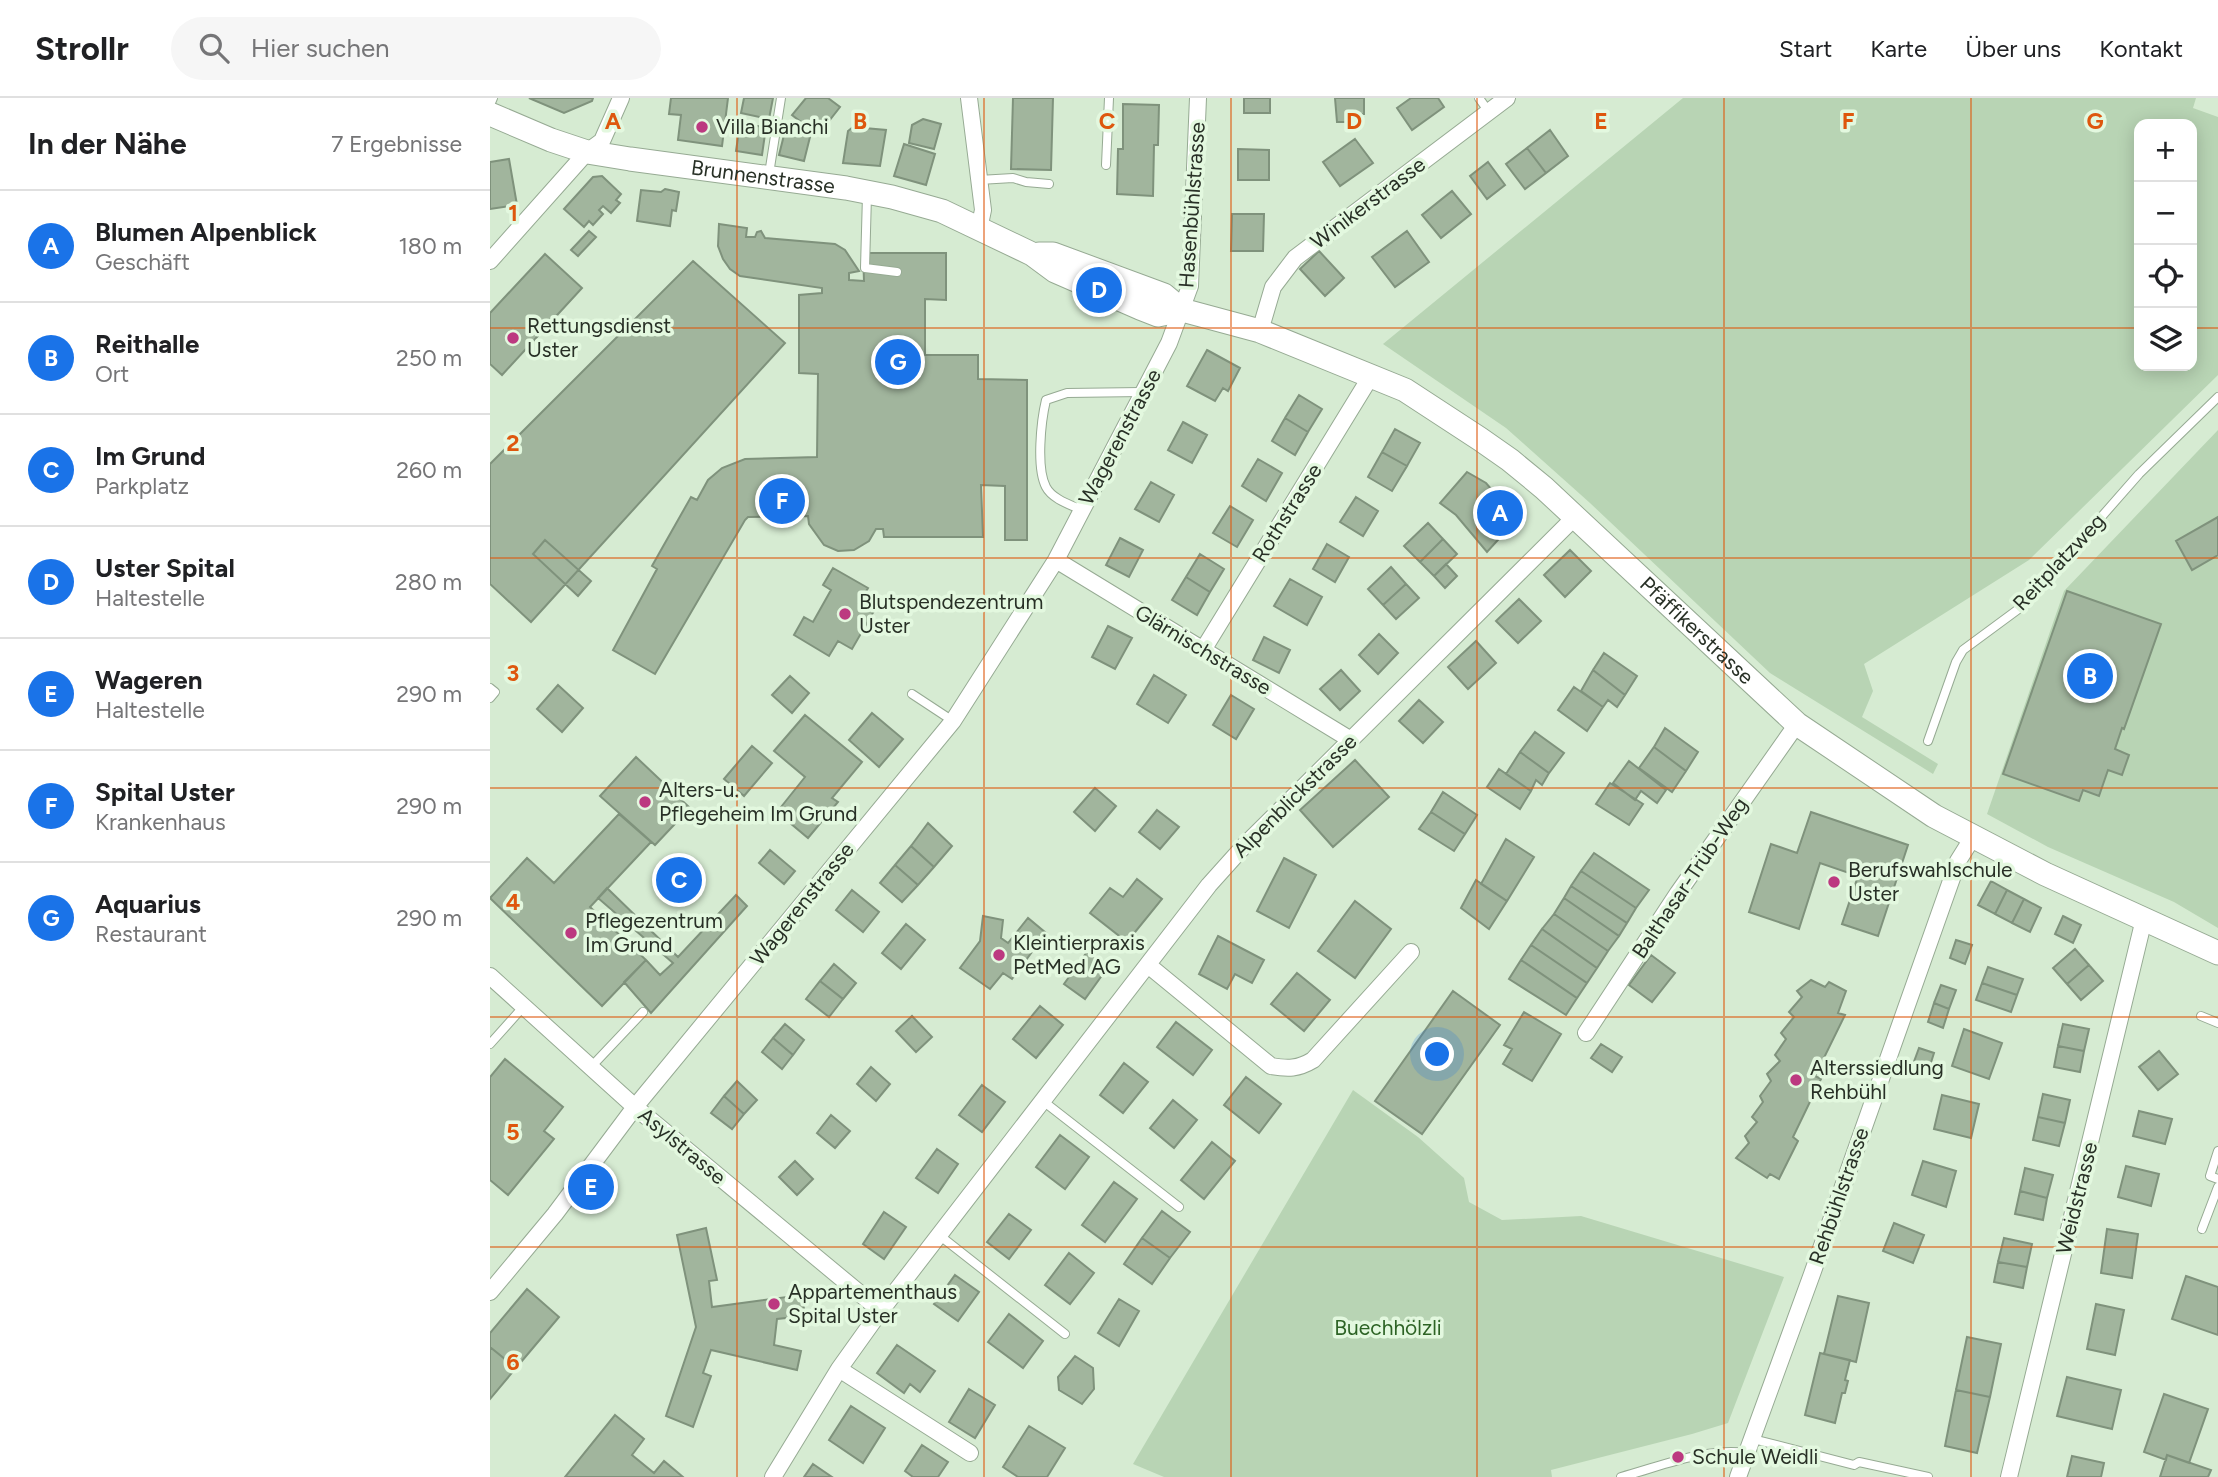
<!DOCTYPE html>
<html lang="de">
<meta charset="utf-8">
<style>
body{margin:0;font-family:Figtree,sans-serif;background:#f6f6f6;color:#202124}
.controls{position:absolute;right:21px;top:21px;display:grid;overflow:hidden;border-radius:14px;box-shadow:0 4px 18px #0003}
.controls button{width:63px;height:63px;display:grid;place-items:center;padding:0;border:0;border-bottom:2px solid #e0e0e0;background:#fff;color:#202124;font:35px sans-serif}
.you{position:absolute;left:948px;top:957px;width:24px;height:24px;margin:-18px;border:5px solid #fff;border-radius:50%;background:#1a73e8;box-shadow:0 0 0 10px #1a73e833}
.badge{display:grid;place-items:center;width:46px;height:46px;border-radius:50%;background:#1a73e8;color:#fff;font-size:23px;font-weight:700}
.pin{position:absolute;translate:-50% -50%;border:4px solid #fff;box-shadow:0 2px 7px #0006}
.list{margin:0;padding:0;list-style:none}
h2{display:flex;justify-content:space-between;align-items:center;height:91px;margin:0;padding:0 28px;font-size:30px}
h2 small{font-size:23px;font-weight:400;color:#757577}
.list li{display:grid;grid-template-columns:46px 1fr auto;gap:21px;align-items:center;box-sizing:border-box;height:112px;padding:0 28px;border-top:2px solid #e0e0e0}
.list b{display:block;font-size:26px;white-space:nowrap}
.list p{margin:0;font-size:23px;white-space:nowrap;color:#757577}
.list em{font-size:23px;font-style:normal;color:#757577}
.icon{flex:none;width:38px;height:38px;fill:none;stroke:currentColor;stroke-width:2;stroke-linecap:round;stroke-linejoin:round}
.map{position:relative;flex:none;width:1728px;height:1379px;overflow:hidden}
header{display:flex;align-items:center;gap:42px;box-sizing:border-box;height:98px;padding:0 35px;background:#fff;border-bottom:2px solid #e0e0e0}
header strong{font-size:33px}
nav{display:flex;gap:38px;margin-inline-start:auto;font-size:24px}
.search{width:490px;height:63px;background:#f6f6f6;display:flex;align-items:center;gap:18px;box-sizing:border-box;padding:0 24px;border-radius:38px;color:#757577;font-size:26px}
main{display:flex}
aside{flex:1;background:#fff}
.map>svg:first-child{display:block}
.green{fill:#b8d4b4;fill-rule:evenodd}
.building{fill:#a1b59d;stroke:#7f927c;stroke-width:2}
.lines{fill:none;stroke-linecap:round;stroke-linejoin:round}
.lane-casing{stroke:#96aa93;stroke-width:10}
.street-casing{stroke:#96aa93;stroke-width:18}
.secondary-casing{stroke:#96aa93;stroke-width:25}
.lane{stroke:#fff;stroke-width:8}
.street{stroke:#fff;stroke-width:16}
.secondary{stroke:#fff;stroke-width:23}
.grid{fill:none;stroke:#de570d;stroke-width:2;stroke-opacity:0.55}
.poi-dot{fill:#bc3980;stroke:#e3f8df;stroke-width:2.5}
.labels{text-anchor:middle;stroke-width:7;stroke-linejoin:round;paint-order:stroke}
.poi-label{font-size:21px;fill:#283026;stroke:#e3f8df;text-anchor:start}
.street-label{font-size:21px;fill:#283026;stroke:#e3f8df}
.park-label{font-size:21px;fill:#2d6325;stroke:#e3f8df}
.grid-label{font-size:23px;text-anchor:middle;font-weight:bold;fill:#de570d;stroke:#e3f8df;stroke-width:7;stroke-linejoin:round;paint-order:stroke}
</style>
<header>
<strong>Strollr</strong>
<div class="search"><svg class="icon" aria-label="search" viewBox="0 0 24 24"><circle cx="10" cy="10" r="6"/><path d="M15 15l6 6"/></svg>Hier suchen</div>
<nav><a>Start</a><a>Karte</a><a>Über uns</a><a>Kontakt</a></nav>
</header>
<main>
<aside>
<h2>In der Nähe<small>7 Ergebnisse</small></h2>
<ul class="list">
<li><span class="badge">A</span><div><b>Blumen Alpenblick</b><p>Geschäft</p></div><em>180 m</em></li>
<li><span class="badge">B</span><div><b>Reithalle</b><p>Ort</p></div><em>250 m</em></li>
<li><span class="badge">C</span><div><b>Im Grund</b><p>Parkplatz</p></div><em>260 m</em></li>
<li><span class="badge">D</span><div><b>Uster Spital</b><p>Haltestelle</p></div><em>280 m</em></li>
<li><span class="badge">E</span><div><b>Wageren</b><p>Haltestelle</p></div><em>290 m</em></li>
<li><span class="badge">F</span><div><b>Spital Uster</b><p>Krankenhaus</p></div><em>290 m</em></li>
<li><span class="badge">G</span><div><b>Aquarius</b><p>Restaurant</p></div><em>290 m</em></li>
</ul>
</aside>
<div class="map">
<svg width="1728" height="1379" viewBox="0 0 1728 1379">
<rect width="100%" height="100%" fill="#d6ebd2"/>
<path class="green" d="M1193 0H1706L1703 10 1728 19V277L1539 462 1374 566 1383 593 1372 619 1448 666 1443 676 1280 575 1100 405 1016 330 893 246ZM1649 26H1702V268H1649Z
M1728 332V830L1684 804 1558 749 1497 716 1574 493Z
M863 992 928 1039 974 1080 979 1104 1012 1122 1091 1118 1294 1179 1238 1325 1202 1336 1061 1372 1062 1379H674L643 1366Z"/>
<path class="building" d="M39 0H103L102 3 74 15Z
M181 0H238L232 48 188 42 191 17 179 16Z
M254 0H283L279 21 251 15Z
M316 0H338L350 9 328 37 302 17Z
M523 0H563L561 72 521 71Z
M754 0H780V15H754Z
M845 0H874V16H869V24H847Z
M921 0H948L954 9 922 32 907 10Z
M633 6 669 7 668 47H664L663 98 627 96 628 51H633Z
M433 21 451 26 444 51 419 45 422 27Z
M250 26 276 29 272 57 246 53Z
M363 29 396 32 390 68 353 65 358 33Z
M1060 32 1078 58 1056 75 1037 50Z
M295 33 320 39 314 63 289 57Z
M865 41 883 65 850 88 833 64Z
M414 46 445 56 436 87 404 78Z
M1037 50 1056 75 1035 91 1016 66Z
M748 51 779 52V82H748Z
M19 61 27 107 0 111V64Z
M998 64 1015 87 997 101 980 78Z
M112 78 131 96 126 102 130 105 121 115 113 108 109 112 113 116 103 127 99 123 94 129 74 111 103 79Z
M175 91 189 94 186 113 182 112 180 128 147 123 151 92 171 94Z
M962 93 981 116 951 140 932 117Z
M742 116H774L773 153H741Z
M229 126 257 130 256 139H265L267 134 271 133 275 140 345 146 355 152 369 173 359 175V182L374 183 373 155H456V202L435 201V257H488V281L537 282V442H515V388L491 387 493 439H394L393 431H386L379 443 364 452 348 453 334 447 319 426 318 418 258 419 255 422 165 576 123 552 167 471 162 468 201 399 207 402 218 382 232 370 255 361 327 359 328 276 309 275V197L332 195V190L250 178 240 171 233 161 228 148Z
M99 133 106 139 88 158 81 152Z
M917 133 939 164 905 189 882 159Z
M829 153 854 180 835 198 810 171Z
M55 156 92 190 12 277 0 266V215Z
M203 163 295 245 41 524 0 486V366Z
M717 252 750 270 738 293 733 290 725 303 697 288Z
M809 297 832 311 818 334 795 320Z
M795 320 818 334 805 357 782 343Z
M693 324 717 337 702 365 678 352Z
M905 331 930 345 917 368 892 354Z
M892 354 917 368 902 393 878 379Z
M768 361 792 375 776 403 752 388Z
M977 374 996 385 1027 421 997 454 966 417 950 405Z
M661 384 684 397 669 424 645 411Z
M866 399 888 413 873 438 850 424Z
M740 408 763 422 747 449 723 435Z
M1728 419V457L1702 472 1686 443Z
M938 425 953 441 930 464 914 448Z
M630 440 653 452 639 479 616 467Z
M953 441 967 456 944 478 930 464Z
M55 442 101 483 88 498 43 456Z
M837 446 859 459 845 484 823 471Z
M1080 452 1101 473 1075 499 1054 477Z
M710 456 734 471 720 494 696 479Z
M956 466 967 478 955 490 944 478Z
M901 469 916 486 893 507 878 491Z
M343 470 378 490 369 505 384 513 362 551 348 543 339 558 304 537 314 519 323 524 341 492 333 487Z
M696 479 720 494 707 517 682 502Z
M800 481 832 499 817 527 784 508Z
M916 486 929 500 906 521 893 507Z
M1577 493 1671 526 1634 631 1632 630 1625 651 1639 657 1632 677 1618 672 1609 698 1593 692 1589 703 1513 676Z
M1029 501 1051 523 1028 545 1006 523Z
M618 528 642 540 625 571 602 559Z
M889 536 908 555 888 576 869 557Z
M774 539 800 552 789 575 763 562Z
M986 543 1006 565 978 591 958 569Z
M1114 555 1147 578 1135 597 1103 572Z
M851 572 870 593 850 612 830 591Z
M1103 572 1135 597 1127 609 1118 602 1113 609 1091 593Z
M664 577 696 597 678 625 647 606Z
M300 578 319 595 302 615 282 597Z
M68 587 93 610 72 634 47 611Z
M1084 589 1113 609 1097 633 1068 612Z
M741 597 764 611 746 641 723 627Z
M929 602 953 624 933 645 909 623Z
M382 615 413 641 389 669 359 642Z
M315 617 372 664 342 700 348 704 318 740 287 714 315 679 284 653Z
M1175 630 1208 654 1196 673 1164 649Z
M1045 634 1074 655 1059 675 1030 654Z
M262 648 282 665 254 698 234 681Z
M1164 649 1196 673 1182 694 1149 670Z
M1030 654 1059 675 1052 687 1046 682 1041 693 1016 676Z
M146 659 200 710 165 747 110 698Z
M865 662 899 699 843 749 810 712Z
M1139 663 1176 692 1167 705 1151 693 1145 702 1123 685Z
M1009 671 1041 693 1030 711 997 689Z
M1120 685 1153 706 1139 727 1106 706Z
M605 690 626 708 605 733 584 714Z
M953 694 987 717 975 736 941 714Z
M667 712 689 729 670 751 649 734Z
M941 714 975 736 964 753 929 731Z
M1321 714 1418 747 1388 838 1352 826 1368 778 1330 765 1309 831 1259 814 1281 746 1307 755Z
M129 716 161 744 100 809 156 862 112 908 0 800 37 760 64 785Z
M438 725 462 748 444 769 421 748Z
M1016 741 1044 759 1017 803 991 786Z
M421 748 444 769 428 787 405 767Z
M280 752 305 773 294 786 269 765Z
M1104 755 1159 792 1146 810 1091 773Z
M794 760 826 777 799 830 767 813Z
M405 767 428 787 412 804 390 785Z
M1091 773 1146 810 1137 825 1081 788Z
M647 781 672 801 637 844 600 815 620 790 633 799Z
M986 782 1017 803 999 831 971 810Z
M1501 783 1517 792 1505 816 1488 807Z
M1081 788 1137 825 1129 838 1074 800Z
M117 790 188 859 246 797 257 808 161 915 134 884 156 862 170 877 183 865 108 800Z
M362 792 389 814 373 834 346 812Z
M1517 792 1534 801 1522 825 1505 816Z
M1074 800 1129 838 1118 853 1064 816Z
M1534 801 1551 810 1540 834 1522 825Z
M865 803 901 831 865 880 828 853Z
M1064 816 1118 853 1107 870 1052 831Z
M493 818 513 822 511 840 518 845 538 820 556 835 522 881 513 875 500 891 470 870 490 843Z
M1573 818 1591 827 1583 845 1565 836Z
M416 826 435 842 411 871 392 855Z
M1052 831 1107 870 1097 885 1041 847Z
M728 838 774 862 762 885 745 876 737 891 709 876Z
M1466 842 1482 847 1475 866 1460 860Z
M1041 847 1097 885 1087 900 1031 862Z
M1585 851 1599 867 1577 886 1563 870Z
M597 854 618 869 595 901 574 886Z
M1161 857 1185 875 1162 904 1139 887Z
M1031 862 1087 900 1076 917 1019 881Z
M344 866 366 885 353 901 330 883Z
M1599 867 1613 883 1591 902 1577 886Z
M1498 869 1533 881 1527 897 1492 885Z
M807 875 840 902 814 933 781 906Z
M1321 882 1335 889 1339 884 1356 893 1348 915 1355 917 1325 978 1331 981 1303 1039 1308 1043 1289 1081 1280 1076 1277 1080 1246 1060 1259 1045 1255 1038 1267 1024 1262 1019 1273 1004 1270 998 1281 983 1277 976 1290 963 1285 957 1296 941 1291 935 1304 919 1299 914 1312 899 1307 893Z
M330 883 353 901 339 919 316 901Z
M1492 885 1527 897 1521 914 1486 902Z
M1451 887 1466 892 1459 911 1444 905Z
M963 893 1010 927 932 1036 885 1003Z
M1444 905 1459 911 1453 930 1438 924Z
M550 908 573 927 546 960 523 941Z
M1034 914 1071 936 1042 983 1013 966 1022 951 1014 947Z
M422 918 442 939 426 954 406 933Z
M686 924 722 952 703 977 667 949Z
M295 926 314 942 303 957 283 940Z
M1573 926 1599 931 1594 953 1568 948Z
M1474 931 1512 945 1499 981 1462 968Z
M283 940 303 957 292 971 272 954Z
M1111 946 1132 959 1122 974 1101 960Z
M1568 948 1594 953 1590 974 1564 969Z
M1429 950 1444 955 1438 974 1422 969Z
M1669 953 1688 976 1668 992 1649 969Z
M15 961 73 1009 54 1033 64 1041 18 1097 0 1082V979Z
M634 965 658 984 633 1015 610 997Z
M381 969 400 986 386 1003 367 986Z
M756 979 791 1006 769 1035 734 1007Z
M247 983 267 1002 254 1016 234 998Z
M492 987 515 1004 492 1034 469 1017Z
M1553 996 1580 1002 1575 1025 1548 1019Z
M1452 997 1489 1006 1481 1040 1444 1031Z
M234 998 254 1016 242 1031 221 1015Z
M683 1002 707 1022 684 1050 660 1030Z
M1649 1013 1682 1021 1675 1046 1643 1038Z
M341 1017 360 1033 345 1050 327 1035Z
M1548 1019 1575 1025 1569 1048 1543 1042Z
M570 1037 599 1059 575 1091 546 1069Z
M722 1044 745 1063 714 1101 691 1082Z
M447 1051 468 1066 448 1095 426 1080Z
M305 1063 323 1081 307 1097 289 1079Z
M1433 1063 1466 1073 1456 1109 1422 1097Z
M1636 1068 1669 1076 1661 1108 1628 1099Z
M1535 1070 1563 1077 1557 1100 1530 1093Z
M624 1084 647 1101 615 1144 592 1127Z
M1530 1093 1557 1100 1553 1122 1525 1116Z
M672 1113 700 1134 680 1160 652 1140Z
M394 1114 416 1129 394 1161 373 1146Z
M519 1116 541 1132 519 1161 497 1144Z
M1404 1125 1434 1137 1423 1165 1393 1153Z
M216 1130 227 1182 219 1183 222 1209 312 1197 315 1218 287 1221 284 1247 311 1253 307 1272 221 1252 213 1275 221 1278 203 1329 176 1318 206 1229 187 1137Z
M1617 1131 1648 1136 1642 1180 1611 1175Z
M652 1140 680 1160 662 1186 634 1166Z
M1514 1140 1542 1146 1537 1169 1508 1164Z
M579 1155 604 1175 580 1206 555 1187Z
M1508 1164 1537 1169 1533 1190 1504 1184Z
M465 1177 489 1194 468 1223 444 1206Z
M1696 1178 1728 1189V1237L1682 1221Z
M37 1191 69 1219 26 1270 0 1249V1235Z
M1348 1198 1379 1205 1366 1264 1334 1256Z
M629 1201 649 1213 629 1248 608 1235Z
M1606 1206 1634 1212 1625 1257 1597 1251Z
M519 1216 553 1243 533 1270 498 1244Z
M1477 1239 1511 1246 1500 1299 1466 1292Z
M407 1247 445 1273 430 1294 420 1286 414 1295 387 1275Z
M0 1249 26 1270 0 1301Z
M1330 1255 1360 1262 1355 1282 1358 1283 1355 1295H1352L1345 1325 1315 1317Z
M585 1258 603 1270 604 1291 592 1306 569 1292 568 1279Z
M1577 1279 1631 1292 1622 1331 1567 1318Z
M479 1291 505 1307 485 1340 459 1324Z
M1466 1292 1500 1299 1487 1355 1455 1348Z
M1674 1296 1718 1311 1699 1365 1677 1357 1676 1362 1654 1354Z
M361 1308 395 1330 373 1365 339 1342Z
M125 1317 154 1341 142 1357 164 1375 174 1363 193 1379H75Z
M539 1328 575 1350 557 1379H528L513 1369Z
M432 1347 458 1364 448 1379H423L415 1373Z
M1677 1357 1721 1372 1718 1379H1670Z
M1582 1358 1614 1365 1611 1379H1577Z
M323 1366 342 1379H314Z"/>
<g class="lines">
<g class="lane-casing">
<path id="lane" d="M989 0 999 14
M0 7 3 0
M616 67 619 0
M279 76 291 0
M489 82 523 80 536 84 559 86
M377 97 375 170 407 174
M592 412C581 407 562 401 556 389 546 370 551 323 556 302L577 295 652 294
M0 590 5 594 0 600
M422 596 463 623
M1438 643 1466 564 1473 552 1534 507 1649 376 1728 299
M1711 918 1728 925
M0 946 34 908
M101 969 153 914
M553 1003 689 1109
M1728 1053 1720 1078 1728 1081
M1712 1131 1728 1089
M449 1137 575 1236
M1263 1341 1364 1367 1369 1364 1438 1379
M1131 1379C1172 1368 1215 1349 1258 1355"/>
</g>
<g class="street-casing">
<path id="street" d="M479 0 493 112 489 131
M0 163 97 54 112 43 131 0
M770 233 783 189 805 160 1017 0
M566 462 861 642
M713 552 881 278
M658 867 781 968C798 971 808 971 823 962L921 854
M0 878 145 1009 391 1213
M1096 935 1188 795 1307 626
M0 1194 65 1116 145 1009 463 623 566 462 679 245 700 188 708 0
M349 1271 480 1355
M283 1379 349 1271 389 1215 719 787 754 748 1085 419
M1248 1379 1322 1176 1468 763 1483 739
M1519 1379 1654 821"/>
</g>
<g class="secondary-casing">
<g id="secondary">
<path id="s1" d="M0 16 61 42 97 54 140 61 356 90 402 99 452 113 542 156 565 173 650 210 668 217 692 212 770 233 915 292 990 341 1020 362 1054 390 1307 626 1444 718 1555 776 1728 855"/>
<path d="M549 156H563L674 197 692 212"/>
</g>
</g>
<use href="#lane" class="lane"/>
<use href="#street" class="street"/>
<use href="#secondary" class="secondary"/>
</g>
<path class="grid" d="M247 0V1379M494 0V1379M741 0V1379M987 0V1379M1234 0V1379M1481 0V1379M0 230H1649M1702 230H1728M0 460H1728M0 690H1728M0 919H1728M0 1149H1728"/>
<g class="poi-dot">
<circle cx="212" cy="29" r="7"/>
<circle cx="23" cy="240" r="7"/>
<circle cx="355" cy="516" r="7"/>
<circle cx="155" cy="704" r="7"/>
<circle cx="1344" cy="784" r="7"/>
<circle cx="81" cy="835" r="7"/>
<circle cx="509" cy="857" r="7"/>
<circle cx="1306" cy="982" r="7"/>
<circle cx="284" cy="1206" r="7"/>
<circle cx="1188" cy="1359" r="7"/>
</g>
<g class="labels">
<g class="poi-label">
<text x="226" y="36">Villa Bianchi</text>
<text x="37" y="235">Rettungsdienst<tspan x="37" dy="24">Uster</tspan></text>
<text x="369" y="511">Blutspendezentrum<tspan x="369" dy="24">Uster</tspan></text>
<text x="169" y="699">Alters-u.<tspan x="169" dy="24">Pflegeheim Im Grund</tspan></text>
<text x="1358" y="779">Berufswahlschule<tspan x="1358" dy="24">Uster</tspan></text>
<text x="95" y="830">Pflegezentrum<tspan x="95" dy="24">Im Grund</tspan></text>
<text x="523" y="852">Kleintierpraxis<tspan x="523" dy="24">PetMed AG</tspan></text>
<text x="1320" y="977">Alterssiedlung<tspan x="1320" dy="24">Rehbühl</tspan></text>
<text x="298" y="1201">Appartementhaus<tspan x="298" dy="24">Spital Uster</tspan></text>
<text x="1202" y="1366">Schule Weidli</text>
</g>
<g class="street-label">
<text dy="7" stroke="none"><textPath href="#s1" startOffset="282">Brunnenstrasse</textPath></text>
<text transform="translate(878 105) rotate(-37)" y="7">Winikerstrasse</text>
<text transform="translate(702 107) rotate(-86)" y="7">Hasenbühlstrasse</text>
<text transform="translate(630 339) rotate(-62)" y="7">Wagerenstrasse</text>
<text transform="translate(797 415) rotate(-58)" y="7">Rothstrasse</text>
<text transform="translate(1569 464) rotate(-47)" y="7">Reitplatzweg</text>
<text dy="7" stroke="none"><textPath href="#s1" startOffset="1346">Pfäffikerstrasse</textPath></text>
<text transform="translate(713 552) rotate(31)" y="7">Glärnischstrasse</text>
<text transform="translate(805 698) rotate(-45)" y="7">Alpenblickstrasse</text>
<text transform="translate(1200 780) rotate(-56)" y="7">Balthasar-Trüb-Weg</text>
<text transform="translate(312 806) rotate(-51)" y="7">Wagerenstrasse</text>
<text transform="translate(192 1048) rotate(40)" y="7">Asylstrasse</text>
<text transform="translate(1349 1098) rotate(-71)" y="7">Rehbühlstrasse</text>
<text transform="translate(1587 1100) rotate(-76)" y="7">Weidstrasse</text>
</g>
<g class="park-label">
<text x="898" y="1237">Buechhölzli</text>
</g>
</g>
<g class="grid-label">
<text x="123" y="31">A</text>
<text x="370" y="31">B</text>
<text x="617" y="31">C</text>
<text x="864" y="31">D</text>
<text x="1111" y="31">E</text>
<text x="1358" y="31">F</text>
<text x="1605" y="31">G</text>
<text x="23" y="123">1</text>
<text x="23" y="353">2</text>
<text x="23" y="583">3</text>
<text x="23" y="812">4</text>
<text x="23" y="1042">5</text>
<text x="23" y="1272">6</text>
</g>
</svg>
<div class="controls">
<button>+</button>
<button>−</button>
<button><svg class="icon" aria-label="locate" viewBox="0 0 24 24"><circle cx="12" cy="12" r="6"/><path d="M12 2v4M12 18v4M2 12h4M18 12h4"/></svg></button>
<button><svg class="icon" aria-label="layers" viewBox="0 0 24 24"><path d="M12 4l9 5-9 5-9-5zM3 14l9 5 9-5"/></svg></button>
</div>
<div class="you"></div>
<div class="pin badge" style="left:1010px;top:415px">A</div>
<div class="pin badge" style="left:1600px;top:578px">B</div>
<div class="pin badge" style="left:189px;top:782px">C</div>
<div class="pin badge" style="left:609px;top:192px">D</div>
<div class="pin badge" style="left:101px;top:1089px">E</div>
<div class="pin badge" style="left:292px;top:403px">F</div>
<div class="pin badge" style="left:408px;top:264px">G</div>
</div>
</main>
